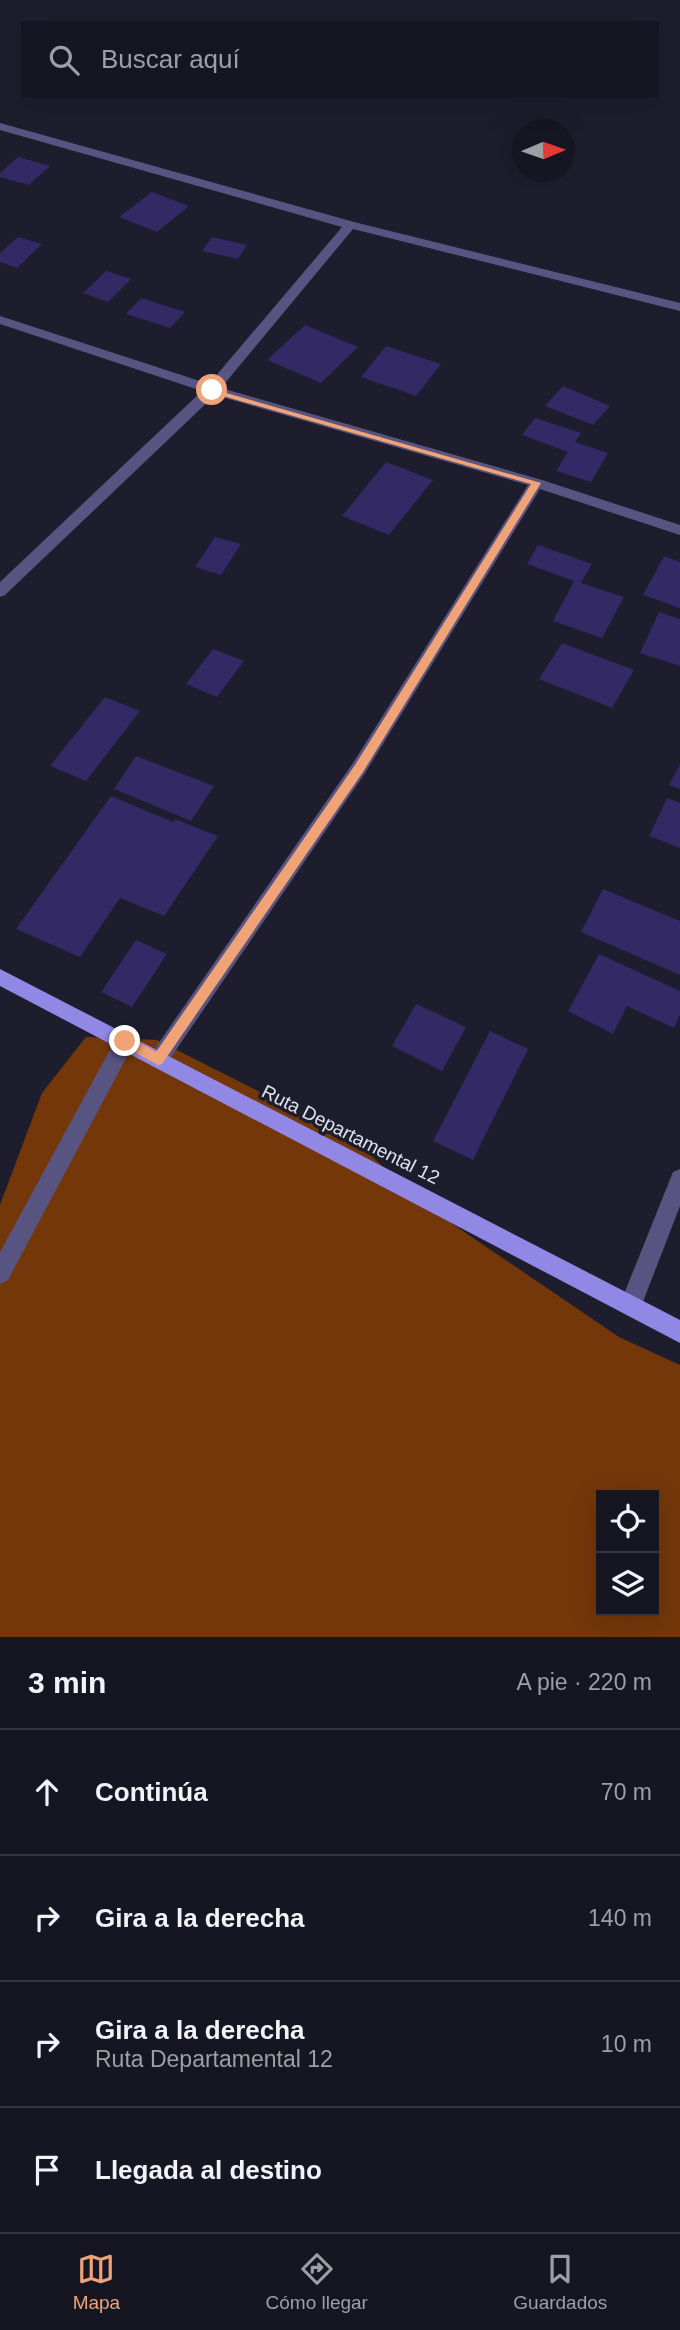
<!DOCTYPE html>
<html lang="es">
<meta charset="utf-8">
<style>
body{margin:0;font-family:Arial,sans-serif;background:#23232f;color:#f1f3f6}
.controls{position:absolute;right:21px;bottom:21px;display:grid;overflow:hidden;border-radius:0px;box-shadow:0 7px 28px #0002}
.controls button{width:63px;height:63px;display:grid;place-items:center;padding:0;border:0;border-bottom:2px solid #353540;background:#161622;color:#f1f3f6;font:35px sans-serif}
.compass{position:absolute;left:512px;top:119px;width:63px;height:63px;border-radius:50%;background:#161622;box-shadow:0 7px 28px #0002;rotate:88deg}
.stop{position:absolute;width:21px;height:21px;margin:-16px;border:5px solid #efa377;border-radius:50%;background:#fff}
.stop.end{background:#efa377;border-color:#fff;box-shadow:0 2px 7px #0008}
.list{margin:0;padding:0;list-style:none}
h2{display:flex;justify-content:space-between;align-items:center;height:91px;margin:0;padding:0 28px;font-size:30px}
h2 small{font-size:23px;font-weight:400;color:#9e9fa5}
.list li{display:grid;grid-template-columns:46px 1fr auto;gap:21px;align-items:center;box-sizing:border-box;height:126px;padding:0 28px;border-top:2px solid #353540}
.list b{display:block;font-size:26px;white-space:nowrap}
.list p{margin:0;font-size:23px;white-space:nowrap;color:#9e9fa5}
.list em{font-size:23px;font-style:normal;color:#9e9fa5}
.icon{flex:none;width:38px;height:38px;fill:none;stroke:currentColor;stroke-width:2;stroke-linecap:round;stroke-linejoin:round}
.map{position:relative;flex:none;width:680px;height:1637px;overflow:hidden}
.search{position:absolute;background:#161622;box-shadow:0 7px 28px #0002;left:21px;right:21px;top:21px;height:77px;display:flex;align-items:center;gap:18px;box-sizing:border-box;padding:0 24px;border-radius:0px;color:#9e9fa5;font-size:26px}
.sheet{height:595px;background:#161622}
nav{display:flex;justify-content:space-around;align-items:center;box-sizing:border-box;height:98px;border-top:2px solid #353540;background:#161622;font-size:19px;color:#9e9fa5}
nav a{display:grid;justify-items:center;gap:4px}
nav .on{color:#efa377}
.map>svg:first-child{display:block}
.forest{fill:#73370a;fill-rule:evenodd}
.building{fill:#322965}
.lines{fill:none;stroke-linecap:round;stroke-linejoin:round}
.minor{fill:#585481;fill-rule:evenodd}
.major{fill:#9188e6;fill-rule:evenodd}
.route{fill:#efa377}
.labels{text-anchor:middle;stroke-width:7;stroke-linejoin:round;paint-order:stroke}
.street-label{font-size:19px;fill:#e2e2ed;stroke:#1e1d2d}
</style>
<div class="map">
<svg width="680" height="1637" viewBox="0 0 680 1637">
<rect width="100%" height="100%" fill="#1e1d2d"/>
<path class="forest" d="M86 1037 157 1040 357 1141 413 1197 619 1337 680 1365V1637H0V1205L42 1093ZM601 1495H654V1611H601Z"/>
<path class="building" d="M18 157 50 166 29 185 0 177V173Z
M152 192 189 206 157 232 119 217Z
M18 237 42 244 17 268 0 262V253Z
M212 237 247 245 238 259 202 251Z
M106 271 131 279 108 302 83 293Z
M141 298 185 312 170 328 126 314Z
M305 325 358 347 321 383 267 360Z
M386 346 441 364 416 396 361 377Z
M563 386 610 406 593 425 545 406Z
M535 418 581 433 575 442 608 453 591 482 556 471 568 452 522 435Z
M386 462 433 480 389 535 342 516Z
M215 537 241 544 221 575 195 567Z
M538 545 592 564 581 583 624 597 602 638 553 621 574 581 527 564Z
M664 556 680 562V608L643 595Z
M659 612 680 619V666L640 653Z
M562 643 634 670 612 708 539 679Z
M213 649 244 661 217 697 186 684Z
M105 697 140 711 86 781 50 766Z
M136 756 214 786 191 821 114 789Z
M680 764V789L669 785Z
M111 796 173 822 175 819 218 836 164 916 120 898 80 957 16 929Z
M667 798 680 803V848L649 836Z
M603 889 680 921V975L581 932Z
M136 940 167 954 132 1007 101 992Z
M599 954 680 991V1015L674 1028 627 1006 613 1034 568 1011Z
M416 1004 466 1027 442 1071 392 1046Z
M490 1031 528 1049 473 1160 433 1141Z"/>
<g class="lines">
<path class="minor" d="M0 123 354 222 680 303V311L353 229 221 388 542 480 680 525V535L540 489 365 773 165 1066 158 1069 151 1066 148 1060 151 1054 353 763 528 485 215 395 5 595 0 597V582L202 391 0 324V316L209 384 342 227 0 130Z
M125 1032 132 1035 135 1041 132 1047 8 1280 0 1284V1252L118 1035Z
M680 1169V1206L639 1312 631 1315 623 1312 620 1304 673 1172Z"/>
<path class="major" d="M0 969 680 1320V1343L0 986Z"/>
</g>
<path class="route" d="M209 388 541 483 363 772 162 1064 158 1065 121 1045V1037H130L156 1052 355 765 531 484 209 392Z"/>
<g class="labels">
<g class="street-label">
<text transform="translate(351 1134) rotate(27)" y="7">Ruta Departamental 12</text>
</g>
</g>
</svg>
<div class="controls">
<button><svg class="icon" aria-label="locate" viewBox="0 0 24 24"><circle cx="12" cy="12" r="6"/><path d="M12 2v4M12 18v4M2 12h4M18 12h4"/></svg></button>
<button><svg class="icon" aria-label="layers" viewBox="0 0 24 24"><path d="M12 4l9 5-9 5-9-5zM3 14l9 5 9-5"/></svg></button>
</div>
<svg class="compass" viewBox="-18 -18 36 36"><path d="M0-13l5 13h-10z" fill="#e53935"/><path d="M0 13l5-13h-10z" fill="#9e9fa5"/></svg>
<div class="stop" style="left:212px;top:390px"></div>
<div class="stop end" style="left:125px;top:1041px"></div>
<div class="search"><svg class="icon" aria-label="search" viewBox="0 0 24 24"><circle cx="10" cy="10" r="6"/><path d="M15 15l6 6"/></svg>Buscar aquí</div>
</div>
<section class="sheet">
<h2>3 min<small>A pie · 220 m</small></h2>
<ul class="list">
<li><svg class="icon" aria-label="ahead" viewBox="0 0 24 24"><path d="M12 20V5M6 11l6-6 6 6"/></svg><div><b>Continúa</b></div><em>70 m</em></li>
<li><svg class="icon" aria-label="right" viewBox="0 0 24 24"><path d="M7 20v-9h11M14 6l5 5-5 5"/></svg><div><b>Gira a la derecha</b></div><em>140 m</em></li>
<li><svg class="icon" aria-label="right" viewBox="0 0 24 24"><path d="M7 20v-9h11M14 6l5 5-5 5"/></svg><div><b>Gira a la derecha</b><p>Ruta Departamental 12</p></div><em>10 m</em></li>
<li><svg class="icon" aria-label="arrive" viewBox="0 0 24 24"><path d="M6 21V4h12l-3 4 3 4H6"/></svg><div><b>Llegada al destino</b></div></li>
</ul>
</section>
<nav>
<a class="on"><svg class="icon" aria-label="map" viewBox="0 0 24 24"><path d="M3 6l6-2 6 2 6-2v14l-6 2-6-2-6 2zM9 4v14M15 6v14"/></svg>Mapa</a>
<a><svg class="icon" aria-label="directions" viewBox="0 0 24 24"><path d="M12 3l9 9-9 9-9-9zM9 14v-3h6M13 9l2 2-2 2"/></svg>Cómo llegar</a>
<a><svg class="icon" aria-label="saved" viewBox="0 0 24 24"><path d="M7 4h10v16l-5-4-5 4z"/></svg>Guardados</a>
</nav>
